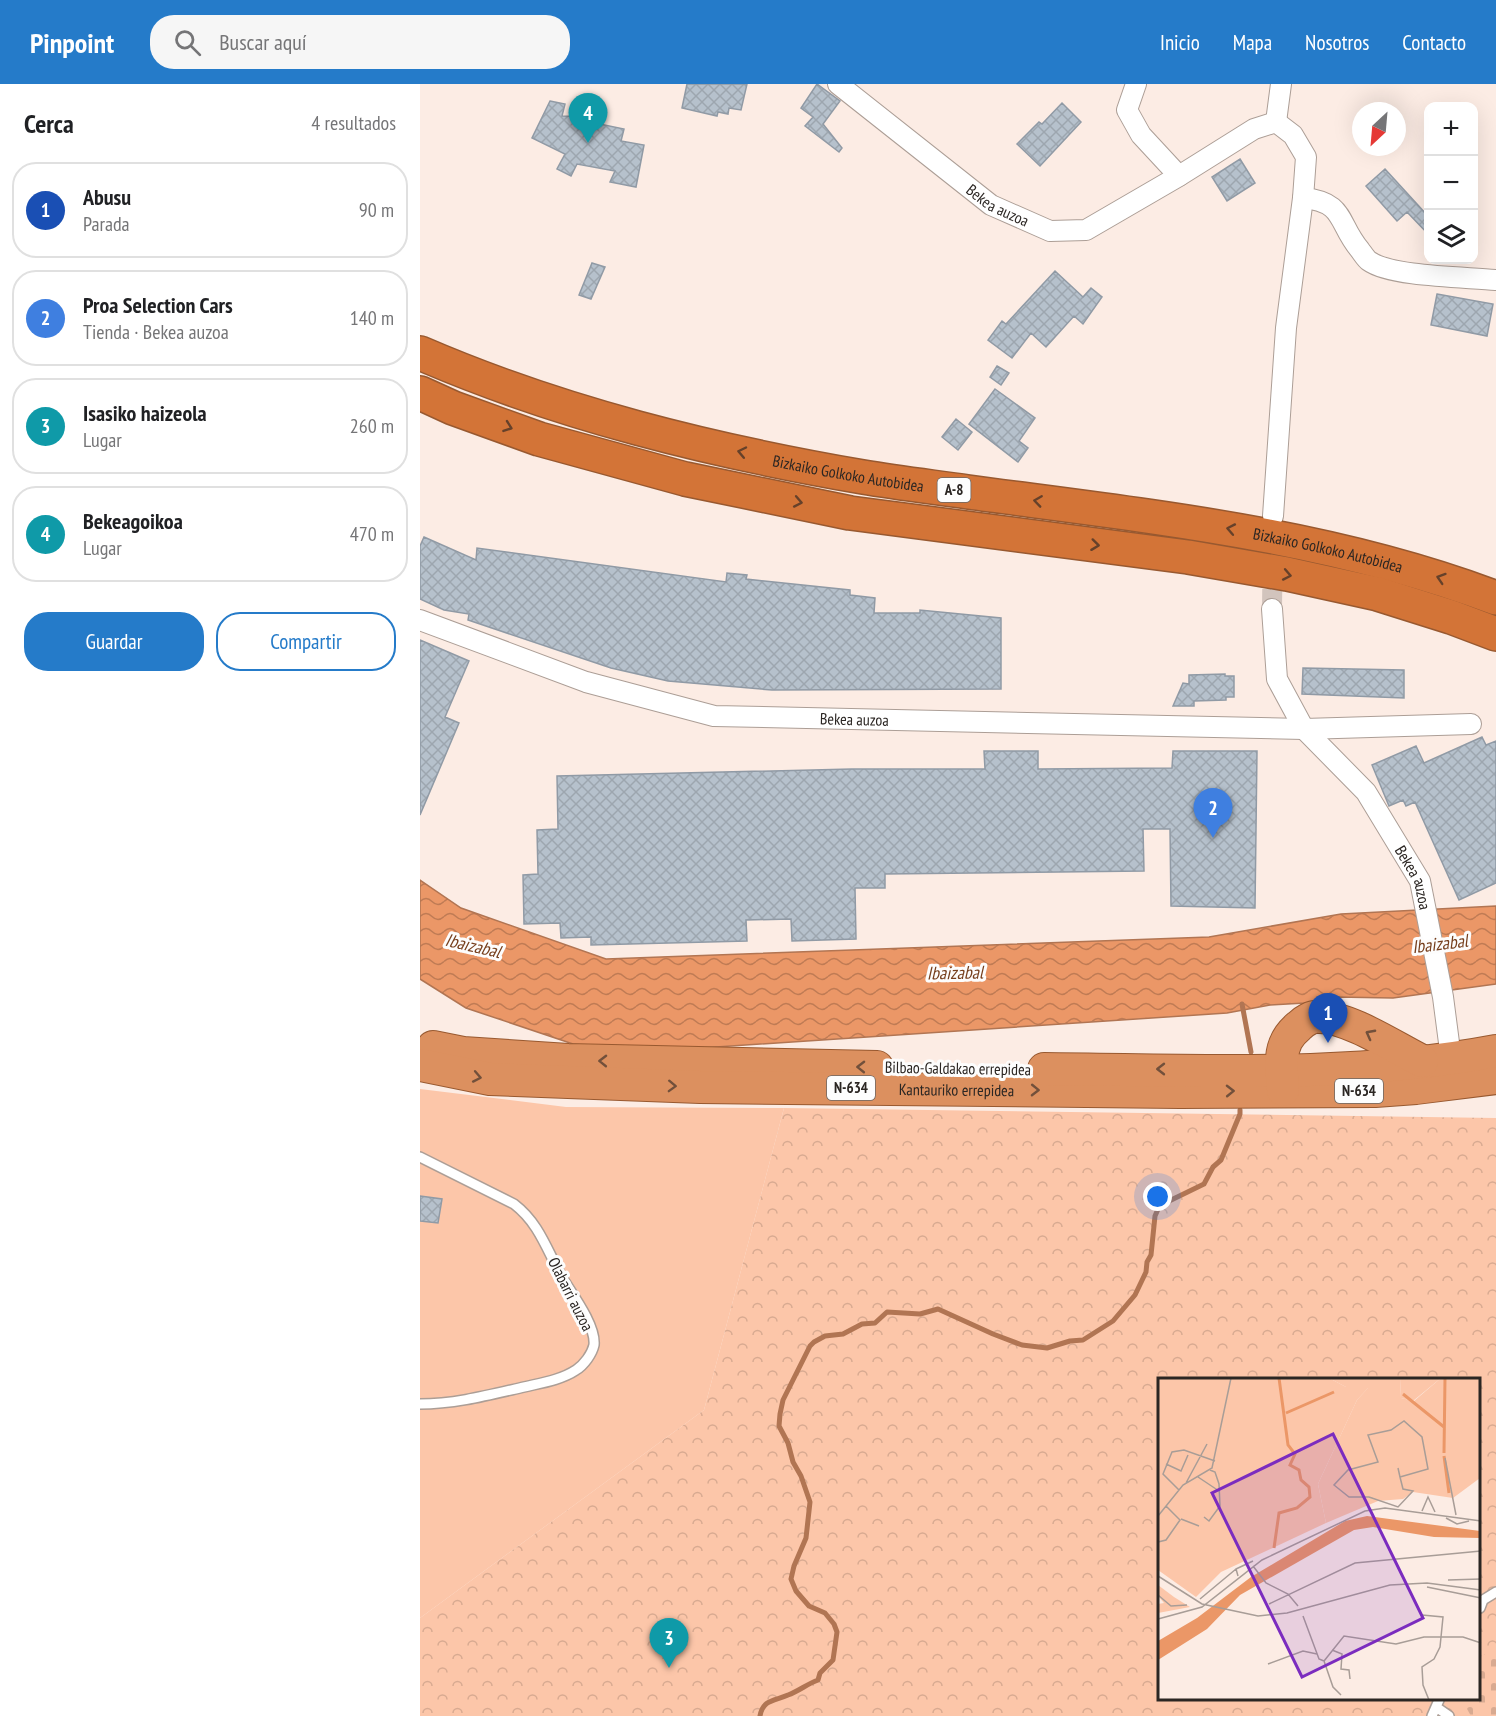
<!DOCTYPE html>
<html lang="es">
<meta charset="utf-8">
<style>
body{margin:0;font-family:"PT Sans Narrow",sans-serif;background:#f6f6f6;color:#202124}
.controls{position:absolute;right:18px;top:18px;display:grid;overflow:hidden;border-radius:12px;box-shadow:0 6px 24px #0002}
.controls button{width:54px;height:54px;display:grid;place-items:center;padding:0;border:0;border-bottom:2px solid #e0e0e0;background:#fff;color:#202124;font:30px sans-serif}
.compass{position:absolute;left:932px;top:18px;width:54px;height:54px;border-radius:50%;background:#fff;box-shadow:0 6px 24px #0002;rotate:206deg}
.you{position:absolute;left:738px;top:1113px;width:21px;height:21px;margin:-15px;border:4px solid #fff;border-radius:50%;background:#1a73e8;box-shadow:0 0 0 9px #1a73e833}
.badge{display:grid;place-items:center;width:39px;height:39px;border-radius:50%;background:#257bc9;color:#fff;font-size:20px;font-weight:700}
.pin{position:absolute;translate:-50% -50px;filter:drop-shadow(0 2px 3px #0008)}
.pin::after{content:'';position:absolute;top:32px;width:21px;height:18px;background:inherit;clip-path:polygon(0 0,100% 0,50% 100%)}
.list{margin:0;padding:0;list-style:none}
h2{display:flex;justify-content:space-between;align-items:center;height:78px;margin:0;padding:0 24px;font-size:26px}
h2 small{font-size:20px;font-weight:400;color:#757577}
.list li{display:grid;grid-template-columns:39px 1fr auto;gap:18px;align-items:center;box-sizing:border-box;height:96px;margin:0 12px 12px;padding:0 12px;border:2px solid #e0e0e0;border-radius:24px}
.list b{display:block;font-size:22px;white-space:nowrap}
.list p{margin:0;font-size:20px;white-space:nowrap;color:#757577}
.list em{font-size:20px;font-style:normal;color:#757577}
.actions{display:flex;gap:12px;padding:18px 24px}
.actions a{flex:1;padding:14px 0;border:2px solid #257bc9;border-radius:24px;text-align:center;font-size:21px;color:#257bc9}
.actions .main{background:#257bc9;color:#fff}
.icon{flex:none;width:33px;height:33px;fill:none;stroke:currentColor;stroke-width:2;stroke-linecap:round;stroke-linejoin:round}
.map{position:relative;flex:none;width:1076px;height:1632px;overflow:hidden}
header{display:flex;align-items:center;gap:36px;box-sizing:border-box;height:84px;padding:0 30px;background:#257bc9;color:#fff}
header strong{font-size:28px}
nav{display:flex;gap:33px;margin-inline-start:auto;font-size:21px}
.search{width:420px;height:54px;background:#f6f6f6;display:flex;align-items:center;gap:15px;box-sizing:border-box;padding:0 21px;border-radius:24px;color:#757577;font-size:22px}
main{display:flex}
aside{flex:1;background:#fff}
.map>svg:first-child{display:block}
.green{fill:#fcc6a9}
.forest{fill:url(#forest-crowns);fill-rule:evenodd}
.cemetery{fill:url(#cemetery-stones)}
.water{fill:url(#water-waves);stroke:#b17553;stroke-width:1.5}
.lines{fill:none;stroke-linecap:round;stroke-linejoin:round}
.stream{stroke:#b17553;stroke-width:5}
.building{fill:url(#building-cross-hatch);stroke:#909aa5;stroke-width:1.5}
.minor-tunnel{stroke:#d2c4bd;stroke-width:20;stroke-dasharray:20 10;stroke-linecap:butt}
.service-casing{stroke:#ac9e96;stroke-width:12}
.minor-casing{stroke:#ac9e96;stroke-width:22}
.trunk-casing{stroke:#985930;stroke-width:34}
.motorway-casing{stroke:#985930;stroke-width:36}
.service{stroke:#fff;stroke-width:9}
.minor{stroke:#fff;stroke-width:20}
.trunk{stroke:#dc905f;stroke-width:32}
.motorway{stroke:#d37437;stroke-width:33}
.oneway{stroke:#66412a}
.oneway2{stroke:#72503b}
.labels{text-anchor:middle;stroke-width:6;stroke-linejoin:round;paint-order:stroke}
.shield{fill:#fdfdfd;stroke:#6a6664;stroke-width:1.5}
.shield-label{font-size:15px;font-weight:bold;fill:#2b2623}
.street-label{font-size:16px;fill:#2b2623;stroke:#fdfdfd}
.water-label{font-size:18px;font-style:italic;fill:#763f1d;stroke:#fdfdfd}
.inset-river{fill:none;stroke:#eb9767;stroke-width:3}
.inset-road{fill:none;stroke:#a89d97;stroke-width:1.5}
.view{fill:#7b2cbf;fill-opacity:0.15;stroke:#7b2cbf;stroke-width:3}
.inset-edge{fill:none;stroke:#2b2623;stroke-width:3}
</style>
<header>
<strong>Pinpoint</strong>
<div class="search"><svg class="icon" aria-label="search" viewBox="0 0 24 24"><circle cx="10" cy="10" r="6"/><path d="M15 15l6 6"/></svg>Buscar aquí</div>
<nav><a>Inicio</a><a>Mapa</a><a>Nosotros</a><a>Contacto</a></nav>
</header>
<main>
<aside>
<h2>Cerca<small>4 resultados</small></h2>
<ul class="list">
<li><span class="badge" style="background:#1a4fb4">1</span><div><b>Abusu</b><p>Parada</p></div><em>90 m</em></li>
<li><span class="badge" style="background:#3f7fe0">2</span><div><b>Proa Selection Cars</b><p>Tienda · Bekea auzoa</p></div><em>140 m</em></li>
<li><span class="badge" style="background:#0f9aa8">3</span><div><b>Isasiko haizeola</b><p>Lugar</p></div><em>260 m</em></li>
<li><span class="badge" style="background:#0f9aa8">4</span><div><b>Bekeagoikoa</b><p>Lugar</p></div><em>470 m</em></li>
</ul>
<div class="actions"><a class="main">Guardar</a><a>Compartir</a></div>
</aside>
<div class="map">
<svg width="1076" height="1632" viewBox="0 0 1076 1632">
<defs>
<pattern id="forest-crowns" width="20" height="18" patternUnits="userSpaceOnUse" patternTransform="scale(1.5)"><rect width="20" height="18" fill="#fcc6a9"/><path d="M2 6a3 3 0 1 1 6 0M12 15a3 3 0 1 1 6 0" fill="none" stroke="#d8aa91"/></pattern>
<pattern id="cemetery-stones" width="16" height="16" patternUnits="userSpaceOnUse" patternTransform="scale(1.5)"><rect width="16" height="16" fill="#fcc6a9"/><path d="M2 7V4a2 2 0 0 1 4 0v3zM10 15v-3a2 2 0 0 1 4 0v3z" fill="#d8aa91"/></pattern>
<pattern id="water-waves" width="16" height="10" patternUnits="userSpaceOnUse" patternTransform="scale(1.5)"><rect width="16" height="10" fill="#eb9767"/><path d="M0 5q4-4 8 0t8 0" fill="none" stroke="#bf7b54"/></pattern>
<pattern id="building-cross-hatch" width="8" height="8" patternUnits="userSpaceOnUse" patternTransform="scale(1.5)"><rect width="8" height="8" fill="#b6c1cc"/><path d="M0 0l8 8M0 8l8-8" fill="none" stroke="#9da6af"/></pattern>
</defs>
<rect width="100%" height="100%" fill="#fcece4"/>
<path class="green" d="M0 1005 146 1023 364 1024 284 1326 0 1534Z"/>
<path class="forest" d="M364 1024 1076 1034V1632H0V1534L284 1326ZM740 1296H1060V1616H740Z"/>
<path class="cemetery" d="M1076 1564V1632H1051L1042 1616H1060V1573Z"/>
<path class="water" d="M0 796 41 824 186 875 789 853 921 830 1076 822V900L973 914 916 913 885 919 850 921 807 929 222 968 153 960 46 924 0 895Z"/>
<g class="lines">
<path class="stream" d="M822 920 831 968
M340 1632C343 1615 355 1617 368 1611 379 1607 387 1600 398 1596L400 1589 413 1576 417 1548 414 1540 405 1529 389 1522 376 1507 371 1495 374 1482 386 1454 390 1418 381 1392 373 1378 368 1359 359 1342 360 1330 363 1316 390 1262 394 1258 405 1252 423 1250 442 1240 455 1239 467 1228 500 1230 518 1225 573 1250 602 1261 627 1264 650 1257 663 1256 693 1237 715 1211 726 1188 727 1178 731 1171 735 1132 738 1125 743 1120 784 1100 793 1083 801 1076 820 1030V1026"/>
</g>
<path class="building" d="M267 0H327L321 26 309 24 308 30 298 28 297 32 262 24Z
M397 0 420 17 403 40 422 64 419 68 385 42 393 33 381 24Z
M130 17 145 20 142 32 171 33 170 38 204 45 201 57 224 61 216 103 190 98 195 87 157 80 151 92 137 85 145 70 112 54Z
M642 19 661 38 620 82 597 60 619 38 622 40Z
M820 75 835 99 807 117 792 93Z
M965 85 1008 132V150L987 128 977 137 946 102Z
M172 179 185 183 171 215 159 211Z
M635 187 663 213 671 204 682 213 663 240 654 232 626 263 611 249 592 274 568 256 582 237 586 240Z
M1017 210 1073 220 1067 252 1011 241Z
M577 282 589 289 581 301 570 293Z
M575 305 615 334 599 357 608 364 598 378 549 340Z
M536 335 552 348 538 366 522 353Z
M4 453 56 476 57 464 306 498 307 489 327 491 326 495 430 506V511L455 514 454 529H500V526L581 534V605L352 606 248 597 191 584 48 536 49 530 24 526 0 515V462Z
M0 556 49 577 25 633 39 639 0 731Z
M883 584 984 586V614L882 610Z
M805 590V592H814V613H806V616L774 617V622H753L763 599 769 600V591Z
M1062 653 1066 661 1076 657V799L1039 816 995 718 986 722 983 716 969 722 952 681 996 662 1004 679Z
M564 667H618V685L752 684 753 667H837L835 824 751 822 750 745H723L724 787 465 790V804H435L436 855 372 857 371 835 326 836 327 857 171 861V853L141 854 140 839 104 840 103 791 118 790 117 746 138 745 137 692 432 685H565Z
M0 1112 22 1115 18 1139 0 1137Z"/>
<g class="lines">
<path class="minor-tunnel" d="M852 525 853 443"/>
<g class="service-casing">
<path id="service" d="M0 1073 94 1120C120 1140 127 1167 143 1195 153 1211 176 1242 174 1261 172 1270 164 1281 156 1286 141 1296 121 1299 104 1303 69 1311 35 1320 0 1320
M1060 1524 1063 1516 1076 1508
M1016 1623 1029 1632
M1012 1632 1019 1616"/>
</g>
<g class="minor-casing">
<g id="minor">
<path id="s1" d="M418 0 571 121 630 147 666 146 759 92 834 45 856 38 873 51 886 73 883 114 866 244 853 432"/>
<path d="M716 0 707 26 721 51 759 92"/>
<path d="M856 38 861 0"/>
<path d="M883 114C926 118 917 139 940 166 943 170 946 175 949 177 971 193 1047 193 1076 196"/>
<path id="s2" d="M852 525 857 595 884 645 946 708 1000 797 1023 913 1031 974"/>
<path id="s3" d="M0 536 166 598 294 632 884 645 1051 640"/>
</g>
</g>
<g class="trunk-casing">
<g id="trunk">
<path d="M13 963 43 969 148 976 457 983"/>
<path id="s4" d="M0 981 70 995 280 1003 760 1008 955 1007 996 1004 1076 994"/>
<path d="M624 985C774 986 928 995 1076 967"/>
<path d="M863 1006C863 996 860 984 862 974 863 960 868 951 879 942 884 937 892 932 899 933 929 933 974 963 1002 977"/>
</g>
</g>
<g class="motorway-casing">
<g id="motorway">
<path id="s5" d="M0 269C141 330 292 367 443 393 478 399 513 403 548 408 726 432 907 450 1076 514"/>
<path d="M0 309 33 324 119 355 265 395 430 429 768 473 867 490 958 510 1031 533 1076 550"/>
</g>
</g>
<use href="#service" class="service"/>
<use href="#minor" class="minor"/>
<use href="#trunk" class="trunk"/>
<use href="#motorway" class="motorway"/>
</g>
<defs><path id="oneway-chevron" d="M-2-3.5L2.5 0L-2 3.5" fill="none" stroke-width="1.6" stroke-linecap="round" stroke-linejoin="round" transform="scale(1.5)"/></defs>
<g class="oneway">
<use href="#oneway-chevron" transform="translate(88 343) rotate(20)"/>
<use href="#oneway-chevron" transform="translate(322 368) rotate(-168)"/>
<use href="#oneway-chevron" transform="translate(618 417) rotate(-172)"/>
<use href="#oneway-chevron" transform="translate(378 418) rotate(11)"/>
<use href="#oneway-chevron" transform="translate(811 445) rotate(-169)"/>
<use href="#oneway-chevron" transform="translate(675 461) rotate(7)"/>
<use href="#oneway-chevron" transform="translate(867 491) rotate(11)"/>
<use href="#oneway-chevron" transform="translate(1021 494) rotate(-162)"/>
</g>
<g class="oneway2">
<use href="#oneway-chevron" transform="translate(950 950) rotate(-152)"/>
<use href="#oneway-chevron" transform="translate(183 977) rotate(-179)"/>
<use href="#oneway-chevron" transform="translate(441 983) rotate(-179)"/>
<use href="#oneway-chevron" transform="translate(741 985) rotate(-180)"/>
<use href="#oneway-chevron" transform="translate(57 993) rotate(11)"/>
<use href="#oneway-chevron" transform="translate(252 1002) rotate(2)"/>
<use href="#oneway-chevron" transform="translate(615 1006) rotate(1)"/>
<use href="#oneway-chevron" transform="translate(810 1007) rotate(-1)"/>
</g>
<g class="labels">
<g class="shield">
<rect x="517.5" y="394" width="33" height="24" rx="4.5"/>
<rect x="407" y="992" width="48" height="24" rx="4.5"/>
<rect x="915" y="995" width="48" height="24" rx="4.5"/>
</g>
<g class="shield-label">
<text x="534" y="411">A-8</text>
<text x="431" y="1009">N-634</text>
<text x="939" y="1012">N-634</text>
</g>
<g class="street-label">
<text dy="6" stroke="none"><textPath href="#s1" startOffset="201">Bekea auzoa</textPath></text>
<text dy="6" stroke="none"><textPath href="#s5" startOffset="446">Bizkaiko Golkoko Autobidea</textPath></text>
<text dy="6" stroke="none"><textPath href="#s5" startOffset="932">Bizkaiko Golkoko Autobidea</textPath></text>
<text dy="6" stroke="none"><textPath href="#s3" startOffset="450">Bekea auzoa</textPath></text>
<text dy="6" stroke="none"><textPath href="#s2" startOffset="314">Bekea auzoa</textPath></text>
<text transform="translate(538 984) rotate(1)" y="6">Bilbao-Galdakao errepidea</text>
<text dy="6" stroke="none"><textPath href="#s4" startOffset="538">Kantauriko errepidea</textPath></text>
<text transform="translate(151 1210) rotate(63)" y="6">Olabarri auzoa</text>
</g>
<g class="water-label">
<text transform="translate(1020 860) rotate(-7)" y="6">Ibaizabal</text>
<text transform="translate(53 862) rotate(13)" y="6">Ibaizabal</text>
<text transform="translate(535 889) rotate(-1)" y="6">Ibaizabal</text>
</g>
</g>
<g transform="translate(738 1294)">
<rect width="322" height="322" fill="#fcece4"/>
<path d="M171 0H242L243 20 256 23 283 0H322V100L295 120 255 114 245 121 220 123 168 145 160 106 199 22 210 10 188 9Z" fill="#fcc6a9"/>
<path d="M0 0H171L188 9H211L199 22 160 106 168 145 63 194 38 219 0 192ZM242 0H283L255 23 243 20ZM0 207 16 219 32 229 0 235V226L6 225 0 218Z" fill="#fcc6a9"/>
<path d="M40 101 60 116 56 125 60 128 42 149 12 128 27 108Z" fill="#fcc6a9"/>
<path d="M209 138 322 153V160L276 159 215 149 196 152 82 217 49 251 0 282V263L39 240 93 199 187 143Z" fill="#eb9767"/>
<path class="inset-river" d="M245 16 286 49M128 35 176 14M286 75 287 0M286 78 291 115M116 170 121 135 139 130 152 119 151 109 143 102 141 92 132 87 137 76 130 67 121 0"/>
<path class="inset-road" d="M287 80 298 137M8 86 23 93 30 77M240 90 242 99 245 111 255 113 240 129 211 119H191L176 107 190 92 220 84 210 57 233 52 246 43 264 59 270 91 242 99M40 99 61 113M28 105 49 66M21 112 5 96 14 74 26 72 57 83M264 133 270 119 277 134M0 138 25 107 54 90 73 0M46 139 51 143 62 128 61 106 57 94 52 92M288 140 299 146 311 143M23 141 41 148M0 164 8 162 22 142 8 128M95 188 108 205 130 216 140 228M0 198 44 226 100 238 129 235 232 207 269 205 323 212M80 198 78 191 95 183M290 202 323 201M269 209 323 220M0 217 13 228 29 227M42 221 78 191M111 226 197 185 323 173M264 237 285 239 282 269 276 281 264 289 265 307 271 322M145 238 161 281 166 283 186 258 238 266 266 259H305L323 265M0 241 44 229 104 182 207 133 227 130 323 143M174 272 184 276 183 291 191 292 192 301M166 283 175 309 183 317M110 286 145 273 159 276"/>
<path class="view" d="M175 56 265 240 144 299 54 115Z"/>
<rect width="322" height="322" class="inset-edge"/>
</g>
</svg>
<div class="controls">
<button>+</button>
<button>−</button>
<button><svg class="icon" aria-label="layers" viewBox="0 0 24 24"><path d="M12 4l9 5-9 5-9-5zM3 14l9 5 9-5"/></svg></button>
</div>
<svg class="compass" viewBox="-18 -18 36 36"><path d="M0-13l5 13h-10z" fill="#e53935"/><path d="M0 13l5-13h-10z" fill="#757577"/></svg>
<div class="you"></div>
<div class="pin badge" style="left:908px;top:959px;background:#1a4fb4">1</div>
<div class="pin badge" style="left:793px;top:754px;background:#3f7fe0">2</div>
<div class="pin badge" style="left:249px;top:1584px;background:#0f9aa8">3</div>
<div class="pin badge" style="left:168px;top:59px;background:#0f9aa8">4</div>
</div>
</main>
